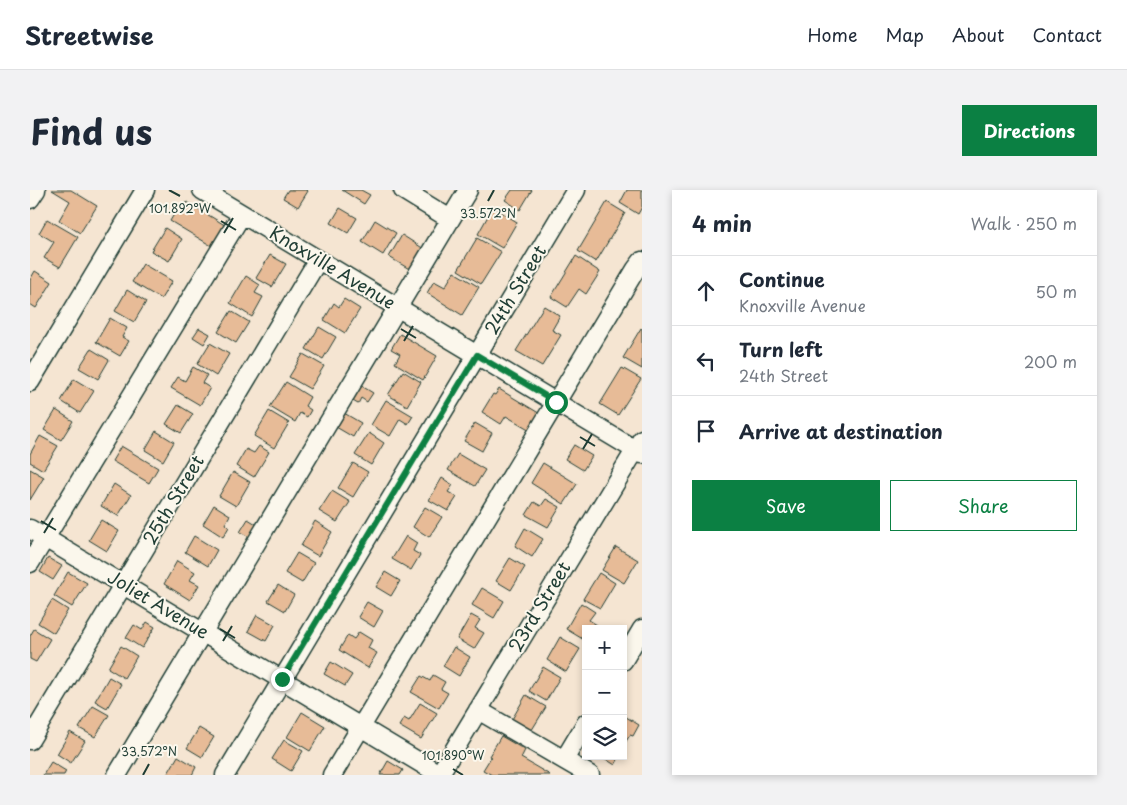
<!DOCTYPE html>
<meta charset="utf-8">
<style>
body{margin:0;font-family:"Playpen Sans",sans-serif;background:#f2f2f3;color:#1f2937}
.controls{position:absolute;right:15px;bottom:15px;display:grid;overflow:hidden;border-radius:0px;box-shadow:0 2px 8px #0003}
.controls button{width:45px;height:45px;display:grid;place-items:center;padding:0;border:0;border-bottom:1px solid #e0e1e3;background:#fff;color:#1f2937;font:25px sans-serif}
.stop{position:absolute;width:15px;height:15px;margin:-11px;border:4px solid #0b8043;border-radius:50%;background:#fff}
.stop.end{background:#0b8043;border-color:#fff;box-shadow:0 1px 5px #0008}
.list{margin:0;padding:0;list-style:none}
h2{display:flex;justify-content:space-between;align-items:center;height:65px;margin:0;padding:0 20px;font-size:21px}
h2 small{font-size:16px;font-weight:400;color:#747a83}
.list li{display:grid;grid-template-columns:32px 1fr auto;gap:15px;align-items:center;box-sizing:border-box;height:70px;padding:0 20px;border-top:1px solid #e0e1e3}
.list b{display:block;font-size:19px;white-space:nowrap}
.list p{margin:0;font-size:16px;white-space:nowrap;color:#747a83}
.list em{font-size:16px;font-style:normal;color:#747a83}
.actions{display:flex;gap:10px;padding:15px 20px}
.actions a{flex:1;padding:11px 0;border:1px solid #0b8043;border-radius:0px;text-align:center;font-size:18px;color:#0b8043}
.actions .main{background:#0b8043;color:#fff}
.icon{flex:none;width:28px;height:28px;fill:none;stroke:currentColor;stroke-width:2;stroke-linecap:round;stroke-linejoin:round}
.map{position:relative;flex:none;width:612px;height:585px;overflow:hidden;border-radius:0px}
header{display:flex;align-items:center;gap:30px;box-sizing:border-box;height:70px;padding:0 25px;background:#fff;border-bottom:1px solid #e0e1e3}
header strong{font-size:24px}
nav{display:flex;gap:28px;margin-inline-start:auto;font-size:18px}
.intro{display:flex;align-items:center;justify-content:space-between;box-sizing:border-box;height:120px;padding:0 30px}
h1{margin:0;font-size:35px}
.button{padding:12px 22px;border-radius:0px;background:#0b8043;color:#fff;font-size:18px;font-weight:700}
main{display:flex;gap:30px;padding:0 30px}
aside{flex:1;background:#fff;border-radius:0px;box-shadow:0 2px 8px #0003}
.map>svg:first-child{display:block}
.building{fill:#e7bb97;stroke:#1f3d34}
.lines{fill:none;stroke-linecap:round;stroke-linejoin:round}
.minor-casing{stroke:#1f3d34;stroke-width:21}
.minor{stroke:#fbf7ec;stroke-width:18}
.route{stroke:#0b8043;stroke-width:6}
.ticks{fill:none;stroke:#1f3d34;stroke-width:2}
.labels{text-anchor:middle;stroke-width:4;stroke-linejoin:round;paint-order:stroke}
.street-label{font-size:18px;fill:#1f3d34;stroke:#fbf7ec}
.ticks-label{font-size:12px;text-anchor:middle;fill:#1f3d34;stroke:#fbf7ec;stroke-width:4;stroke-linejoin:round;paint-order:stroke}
</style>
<header>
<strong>Streetwise</strong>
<nav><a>Home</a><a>Map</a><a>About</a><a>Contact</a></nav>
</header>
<div class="intro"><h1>Find us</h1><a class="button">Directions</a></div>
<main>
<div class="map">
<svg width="612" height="585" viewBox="0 0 612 585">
<rect width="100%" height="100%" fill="#f5e5d2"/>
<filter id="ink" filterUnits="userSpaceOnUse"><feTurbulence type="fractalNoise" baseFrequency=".02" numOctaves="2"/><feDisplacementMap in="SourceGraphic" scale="10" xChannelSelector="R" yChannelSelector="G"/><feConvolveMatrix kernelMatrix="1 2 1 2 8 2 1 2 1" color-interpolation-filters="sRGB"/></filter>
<g filter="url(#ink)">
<path class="building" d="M22 0H41L67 16 50 43 29 30 40 11Z
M258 0H277L278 1 268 17 253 8Z
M312 0H331L340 5 334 14Z
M482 0H502L490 20 475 10Z
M597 0H612V17L608 24 590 13Z
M157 12 198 37 185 58 140 31 149 16 153 19Z
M577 12 595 23 566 72 548 61Z
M463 17 487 32 472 58 448 44Z
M310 18 327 28 318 43 301 33Z
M17 29 48 47 30 77 14 68 24 52 9 43Z
M345 30 366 43 353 65 332 52Z
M135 38 152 49 139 71 121 61Z
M372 45 394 59 381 80 359 67Z
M447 48 471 62 451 94 428 80Z
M240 65 256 74 242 97 226 88Z
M546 66 570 82 556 104 549 99 537 117 521 107Z
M113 74 142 91 131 109 102 92Z
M5 81 22 92 6 118 0 114V90Z
M424 82 449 97 432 125 397 103 404 91 415 97Z
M216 86 230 95 225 103 233 107 222 127 200 113Z
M97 100 116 112 104 132 85 121Z
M314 109 330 119 315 143 294 130 304 113 309 117Z
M514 116 530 126 522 140 531 145 512 176 486 161Z
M201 121 219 132 206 153 188 142Z
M80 128 97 138 92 147 99 151 90 166 66 152Z
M289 137 306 147 293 169 276 159Z
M169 138 180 144 174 154 163 147Z
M611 138 612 139V179L593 168Z
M370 144 407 166 393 190 365 173 370 164 361 159Z
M180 153 199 164 186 186 167 174Z
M61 159 79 170 68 189 49 178Z
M273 164 294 176 280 199 259 187Z
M163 177 177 185 172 193 180 198 170 215 141 198 148 187 155 191Z
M592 178 611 189 588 225 570 214Z
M373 181 391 192 377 216 358 205Z
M44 189 64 201 50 223 31 211Z
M256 192 280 207 275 216 281 220 277 227 270 223 265 232 240 217Z
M330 195 343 203 337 212 331 208 328 214 321 210Z
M469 199 512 225 502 241 476 226 471 234 452 222 463 204 465 205Z
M356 210 383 226 378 234 370 229 360 246 341 235Z
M148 215 163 224 151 243 136 234Z
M26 220 43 231 31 250 14 240Z
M239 221 259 233 244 258 224 246Z
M314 223 331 233 323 247 306 237Z
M445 233 462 243 452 261 434 251Z
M126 241 144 252 133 271 115 260Z
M339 243 354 253 341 275 325 265Z
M10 246 28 256 13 280 0 272V264Z
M544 255 562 266 553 280 535 269Z
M91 256 128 278 119 293 82 271Z
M229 256 239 262 224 287 206 276 216 259 224 263Z
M428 264 455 280 445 296 418 280Z
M323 273 338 282 323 307 308 298Z
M513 273 547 294 534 314 501 293Z
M0 279 14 287 0 310Z
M203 282 220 292 206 316 189 306Z
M412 288 423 295 418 302 427 307 418 321 399 310Z
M84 294 101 305 88 326 71 316Z
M302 301 320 312 307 332 289 321Z
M516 309 530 317 518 337 496 325 504 312 511 316Z
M184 315 200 325 195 334 199 337 193 347 173 334Z
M395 317 412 327 399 347 383 337Z
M218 329 231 337 223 349 210 342Z
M71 330 89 341 77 361 59 350Z
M285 331 302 342 288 366 271 356Z
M495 338 513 349 502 367 485 356Z
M164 346 187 360 178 376 155 362Z
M376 346 387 353 383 361 390 365 381 380 362 369Z
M586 357 608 370 594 393 572 380Z
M267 363 284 373 272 393 255 383Z
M18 368 32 376 23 390 10 382Z
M480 368 495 377 481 400 466 391Z
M147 371 165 382 160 390 169 395 160 410 134 394Z
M38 382 57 393 42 417 24 406Z
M355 382 370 391 361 406 346 397Z
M569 383 585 393 570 418 553 409Z
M248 395 264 405 255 421 238 411Z
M452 398 474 411 464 428 442 415Z
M22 410 38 420 24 443 8 433Z
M337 412 353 421 344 437 328 427Z
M551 413 565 422 559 430 567 435 564 439H556V451L536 439Z
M227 425 245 435 236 451 218 441Z
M441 425 450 430 445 438 454 443 444 459 427 449Z
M117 432 125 437 112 458 96 448 104 435 112 440Z
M4 439 20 449 6 472 0 469V446Z
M329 442 342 450 338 458 347 463 338 478 309 460 318 445 324 449Z
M530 447 550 459 536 482 517 470Z
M91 456 107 466 94 488 78 478Z
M424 457 440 467 429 486 413 476Z
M301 472 322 485 315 496 294 484Z
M513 477 530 487 516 511 499 501Z
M403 485 415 492 411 499 418 503 409 518 381 502 391 486 400 491Z
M79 487 91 494 77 518 65 511Z
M496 505 516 517 500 543 481 531Z
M390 513 407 523 391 549 369 536 374 528 379 531Z
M63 516 79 525 65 547 49 538Z
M272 522 295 536 280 561 257 547Z
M593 525 609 535 603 546 600 545 593 556Z
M169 538 184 547 172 567 157 558Z
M40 542 55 551 41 573 27 564Z
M471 546 495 560 491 568 520 585H462L453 580 461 567 459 566Z
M254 550 273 561 261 581 242 569Z
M148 566 166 577 162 585H137Z
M571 566H590L585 575Z
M358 571 373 580 370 585H350Z
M21 572 36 581 34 585H13Z"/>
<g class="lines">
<g class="minor-casing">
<path id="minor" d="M172 0 612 264
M373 0 420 29
M0 9 6 0
M0 192 115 0
M0 339 409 584
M0 373 212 24
M593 471 612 439
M448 520 560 585
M0 550 288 70
M534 570 556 533
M87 585 438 0
M195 585 546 0
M302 585 606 79 612 71
M409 585 612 249"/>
</g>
<use href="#minor" class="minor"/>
</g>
</g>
<g class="lines" filter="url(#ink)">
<path class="route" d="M252 489 447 165 526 212"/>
</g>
<path class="ticks" d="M139 0 150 6M458 11 464 0M191 31 206 40M194 43 203 28M371 139 386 148M374 151 383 136M550 247 565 256M553 259 562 244M11 331 26 340M14 343 23 328M190 439 205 448M193 451 202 436M423 579 433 585M113 585 119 574"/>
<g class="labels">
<g class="street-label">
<text transform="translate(302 78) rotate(31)" y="6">Knoxville Avenue</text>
<text transform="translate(486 100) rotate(-59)" y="6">24th Street</text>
<text transform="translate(144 310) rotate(-59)" y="6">25th Street</text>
<text transform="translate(128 415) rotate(31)" y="6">Joliet Avenue</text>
<text transform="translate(510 417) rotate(-59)" y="6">23rd Street</text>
</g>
</g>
<g class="ticks-label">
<text x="150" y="23">101.892°W</text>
<text x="458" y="28">33.572°N</text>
<text x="119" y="566">33.572°N</text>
<text x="423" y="570">101.890°W</text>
</g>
</svg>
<div class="controls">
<button>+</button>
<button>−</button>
<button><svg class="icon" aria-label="layers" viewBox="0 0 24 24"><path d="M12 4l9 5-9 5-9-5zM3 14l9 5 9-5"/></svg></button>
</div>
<div class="stop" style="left:526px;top:212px"></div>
<div class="stop end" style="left:252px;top:489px"></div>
</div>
<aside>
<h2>4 min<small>Walk · 250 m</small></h2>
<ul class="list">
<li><svg class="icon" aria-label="ahead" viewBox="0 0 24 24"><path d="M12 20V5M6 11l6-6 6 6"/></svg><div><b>Continue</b><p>Knoxville Avenue</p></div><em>50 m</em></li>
<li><svg class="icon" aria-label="left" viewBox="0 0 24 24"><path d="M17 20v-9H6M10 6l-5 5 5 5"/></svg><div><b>Turn left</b><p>24th Street</p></div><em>200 m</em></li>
<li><svg class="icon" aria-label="arrive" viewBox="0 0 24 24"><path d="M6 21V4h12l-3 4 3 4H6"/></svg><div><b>Arrive at destination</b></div></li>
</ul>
<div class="actions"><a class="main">Save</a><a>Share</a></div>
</aside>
</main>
